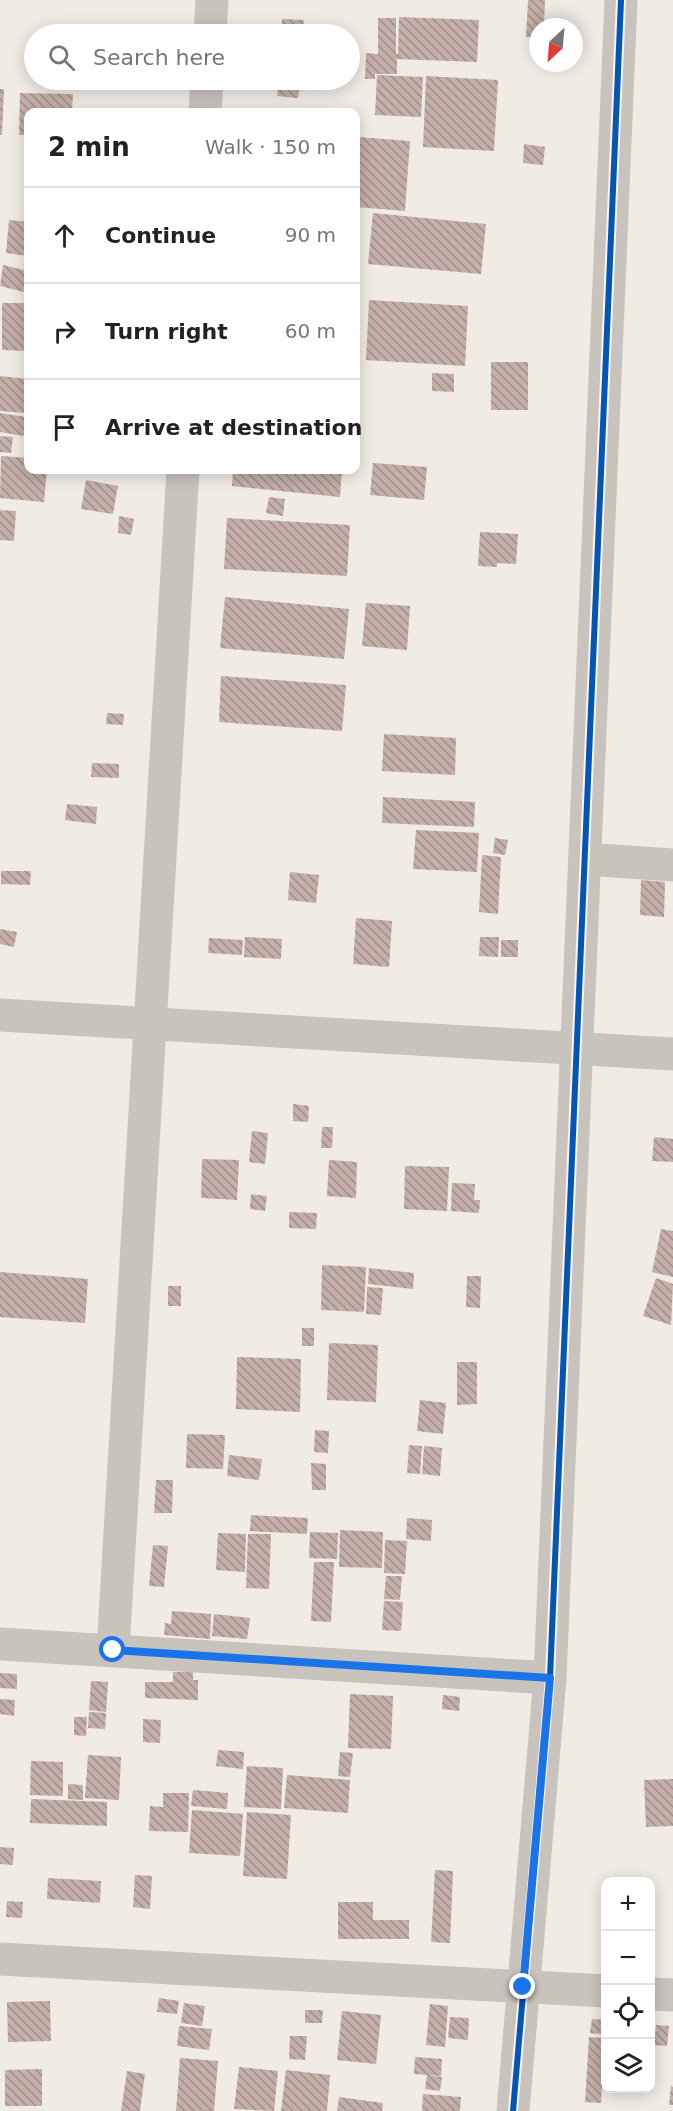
<!DOCTYPE html>
<meta charset="utf-8">
<style>
body{margin:0;font-family:"DejaVu Sans",sans-serif;background:#f2f2f2;color:#222}
.controls{position:absolute;right:18px;bottom:18px;display:grid;overflow:hidden;border-radius:12px;box-shadow:0 3px 15px #0003}
.controls button{width:54px;height:54px;display:grid;place-items:center;padding:0;border:0;border-bottom:2px solid #e0e0e0;background:#fff;color:#222;font:30px sans-serif}
.compass{position:absolute;left:529px;top:18px;width:54px;height:54px;border-radius:50%;background:#fff;box-shadow:0 3px 15px #0003;rotate:206deg}
.stop{position:absolute;width:18px;height:18px;margin:-14px;border:4px solid #1a73e8;border-radius:50%;background:#fff}
.stop.end{background:#1a73e8;border-color:#fff;box-shadow:0 2px 6px #0008}
.list{margin:0;padding:0;list-style:none}
h2{display:flex;justify-content:space-between;align-items:center;height:78px;margin:0;padding:0 24px;font-size:26px}
h2 small{font-size:20px;font-weight:400;color:#767676}
.list li{display:grid;grid-template-columns:39px 1fr auto;gap:18px;align-items:center;box-sizing:border-box;height:96px;padding:0 24px;border-top:2px solid #e0e0e0}
.list b{display:block;font-size:22px;white-space:nowrap}
.list em{font-size:20px;font-style:normal;color:#767676}
.icon{flex:none;width:33px;height:33px;fill:none;stroke:currentColor;stroke-width:2;stroke-linecap:round;stroke-linejoin:round}
.map{position:relative;flex:none;width:673px;height:2111px;overflow:hidden}
.search{position:absolute;background:#fff;box-shadow:0 3px 15px #0003;left:24px;top:24px;width:336px;height:66px;display:flex;align-items:center;gap:15px;box-sizing:border-box;padding:0 21px;border-radius:33px;color:#767676;font-size:22px}
.panel{position:absolute;background:#fff;box-shadow:0 3px 15px #0003;left:24px;top:108px;width:336px;height:366px;border-radius:12px}
.map>svg:first-child{display:block}
.building{fill:url(#building-back-hatch)}
.lines{fill:none;stroke-linecap:round;stroke-linejoin:round}
.street{stroke:#c9c3be;stroke-width:33}
.cycleway-casing{stroke:#fbf5ee;stroke-width:10}
.cycleway{stroke:#0057b8;stroke-width:6}
.route{stroke:#1a73e8;stroke-width:8}
</style>
<div class="map">
<svg width="673" height="2111" viewBox="0 0 673 2111">
<defs>
<pattern id="building-back-hatch" width="6" height="6" patternUnits="userSpaceOnUse" patternTransform="scale(1.5)"><rect width="6" height="6" fill="#c3afa7"/><path d="M-1 5l2 2M0 0l6 6M5-1l2 2" fill="none" stroke="#a08f88"/></pattern>
</defs>
<rect width="100%" height="100%" fill="#f0ebe5"/>
<path class="building" d="M528 0H545L544 27H538V38L526 37Z
M399 17 479 20 477 62 397 59V74H375V79H365L366 53 378 54V18H396V54H398Z
M282 19 304 20 302 34H281Z
M377 75 423 77 421 117 375 115Z
M426 76 498 80 494 151 423 147Z
M279 80H300L298 98 277 96Z
M0 89H4L2 135H0Z
M20 93 73 94 72 112H28V135H19Z
M359 137 410 141 405 211 356 207Z
M524 144 545 147 543 165 523 163Z
M373 213 486 224 481 274 368 264Z
M9 220 28 222V256L6 253Z
M3 265 28 271V293L0 286Z
M369 300 468 306 465 366 366 360Z
M2 303H28V351L2 350Z
M491 362H528V410H491Z
M432 373 454 374V392L432 391Z
M0 376 28 379 26 413 0 411Z
M0 413 26 417 24 436 0 432Z
M0 436 13 437 11 453 0 452Z
M1 456 28 458V470H47L44 502 0 498Z
M373 463 427 467 424 500 370 495Z
M233 470H342L340 497 232 486Z
M86 480 118 486 113 514 81 509Z
M269 497 285 499 283 516 266 513Z
M0 510 16 511 14 541 0 540Z
M119 516 134 519 131 535 118 533Z
M227 518 350 525 347 576 224 569Z
M480 532 518 534 516 564 497 563V567L478 566Z
M225 597 349 609 344 659 220 648Z
M366 603 410 606 407 650 362 646Z
M221 676 346 685 342 731 219 722Z
M107 713 124 714 123 725 106 724Z
M384 734 456 738 455 775 382 771Z
M92 763 119 764V778L91 777Z
M383 797 475 802 474 827 382 823Z
M67 804 97 807 96 824 65 820Z
M416 830 479 833 477 872 413 869Z
M495 838 508 840 505 855 493 853Z
M482 855 501 857 498 914 479 912Z
M1 871H31L30 885 1 884Z
M290 872 319 875 316 903 288 900Z
M641 880 665 882 664 917 640 915Z
M356 918 392 921 389 967 353 964Z
M0 929 17 932 14 947 0 944Z
M245 937 282 939 281 959 244 957Z
M480 937H499L498 957 479 956Z
M209 938 243 940 242 955 208 953Z
M501 940H518V957H501Z
M293 1104 309 1106 308 1122 293 1121Z
M322 1127H333L332 1148H321Z
M252 1131 268 1133 265 1164 249 1162Z
M654 1137 673 1139V1162L652 1161Z
M202 1159 239 1160 237 1200 201 1198Z
M329 1160 357 1162 356 1198 327 1196Z
M405 1166 449 1167 447 1211 404 1209Z
M452 1183 475 1184 474 1200H480L479 1213 451 1211Z
M251 1194 267 1196 265 1211 250 1209Z
M289 1212 317 1213 316 1229 289 1228Z
M661 1229 673 1231V1277L652 1272Z
M322 1265 366 1267 364 1312 321 1310Z
M369 1268 414 1273 413 1289 368 1284Z
M0 1272 88 1279 85 1323 0 1317Z
M467 1276H481L480 1308 466 1307Z
M656 1278 673 1284 671 1325 643 1316Z
M168 1286H181V1306H168Z
M367 1287 383 1288 381 1315 366 1314Z
M302 1328H314V1346H302Z
M329 1343 378 1345 376 1402 327 1400Z
M237 1357 301 1359 300 1412 236 1409Z
M457 1362H477V1404L457 1405Z
M420 1400 446 1403 443 1434 417 1431Z
M315 1430 329 1431 328 1453 314 1452Z
M187 1434 225 1435 223 1469 186 1468Z
M409 1445 422 1446 420 1474 407 1473Z
M424 1446 442 1448 440 1476 422 1474Z
M229 1455 262 1459 259 1480 227 1476Z
M311 1463 326 1464V1490H312Z
M156 1480H173L172 1513H154Z
M251 1515 308 1518 307 1534 250 1531Z
M407 1518 432 1520 431 1541 406 1539Z
M340 1530 383 1532 382 1568 339 1567Z
M310 1532 338 1533 337 1559 309 1558Z
M218 1533 246 1534 245 1572 216 1570Z
M248 1534H271L269 1589 246 1588Z
M385 1540 407 1541 405 1574 384 1573Z
M153 1545 168 1546 164 1587 149 1586Z
M314 1562H334L331 1622 311 1621Z
M386 1576H402L400 1600 384 1599Z
M384 1601 403 1602 401 1631 382 1630Z
M172 1611 211 1614 210 1639 164 1635 165 1623 171 1624Z
M214 1614 250 1618 247 1639 212 1636Z
M173 1672H193V1680H198V1700L145 1698V1682H173Z
M0 1673 17 1674V1689L0 1688Z
M91 1681 108 1682 106 1712 89 1710Z
M350 1694 393 1696 391 1749 348 1748Z
M443 1695 460 1697 459 1711 442 1709Z
M0 1699 15 1700 14 1716 0 1714Z
M89 1712 106 1713 105 1729 88 1728Z
M74 1717H87L86 1736 74 1735Z
M143 1719 161 1720 160 1743 143 1742Z
M218 1750 244 1752 243 1769 216 1766Z
M340 1752 353 1753 350 1777 338 1776Z
M88 1755 121 1757 119 1800 85 1798Z
M31 1761 63 1762V1796L30 1795Z
M247 1766 283 1768 281 1809 244 1807Z
M287 1775 350 1780 348 1813 284 1808Z
M673 1779V1826L646 1827 644 1780Z
M68 1784 83 1785V1800L68 1799Z
M193 1790 228 1793 227 1809 191 1806Z
M163 1793H189L188 1832 149 1831 150 1806 163 1807Z
M31 1799 107 1802V1826L30 1823Z
M192 1810 243 1814 240 1856 189 1853Z
M247 1812 291 1815 287 1879 243 1876Z
M0 1847 14 1848 13 1865 0 1864Z
M435 1870 453 1871 450 1943 431 1942Z
M135 1875 152 1876 150 1909 133 1907Z
M48 1878 101 1881 100 1903 47 1899Z
M7 1901 23 1902 22 1918 6 1917Z
M338 1902H373V1920H409V1939H338Z
M159 1998 179 2001 177 2014 157 2012Z
M50 2001 51 2041 8 2042 7 2002Z
M184 2003 205 2006 202 2026 181 2023Z
M430 2004 448 2006 445 2047 426 2045Z
M305 2010H323L322 2023H305Z
M342 2011 381 2015 376 2064 337 2060Z
M450 2017 469 2018 468 2040 448 2038Z
M592 2019 606 2020V2035L590 2033Z
M650 2025H655L653 2039H650Z
M656 2025 669 2026 667 2046 654 2045Z
M179 2026 212 2029 209 2050 177 2046Z
M290 2036H307L305 2060 289 2059Z
M589 2037 605 2038 601 2103 585 2102Z
M415 2057 442 2059 441 2076 414 2074Z
M180 2058 218 2061 214 2111H176Z
M239 2067 278 2071 274 2111 234 2109Z
M42 2069V2106H5V2070Z
M286 2070 330 2075 327 2111H281Z
M127 2071 145 2074 140 2111H121Z
M427 2075 442 2077 440 2091 425 2089Z
M671 2086 673 2087V2105H669Z
M423 2094 461 2097 460 2111H422Z
M339 2097 383 2103 382 2111H337Z"/>
<g class="lines">
<path class="street" d="M210 34 212 0
M205 112 207 80
M585 859 673 865
M0 1015 673 1054
M0 1644 550 1678
M113 1650 183 470
M0 1959 606 1991
M650 1994 673 1995
M513 2111 550 1678 621 0"/>
<g class="cycleway-casing">
<path id="cycleway" d="M513 2111 550 1678 621 0"/>
</g>
<use href="#cycleway" class="cycleway"/>
</g>
<g class="lines">
<path class="route" d="M113 1650 550 1678 523 1987"/>
</g>
</svg>
<div class="controls">
<button>+</button>
<button>−</button>
<button><svg class="icon" aria-label="locate" viewBox="0 0 24 24"><circle cx="12" cy="12" r="6"/><path d="M12 2v4M12 18v4M2 12h4M18 12h4"/></svg></button>
<button><svg class="icon" aria-label="layers" viewBox="0 0 24 24"><path d="M12 4l9 5-9 5-9-5zM3 14l9 5 9-5"/></svg></button>
</div>
<svg class="compass" viewBox="-18 -18 36 36"><path d="M0-13l5 13h-10z" fill="#e53935"/><path d="M0 13l5-13h-10z" fill="#767676"/></svg>
<div class="stop" style="left:113px;top:1650px"></div>
<div class="stop end" style="left:523px;top:1987px"></div>
<div class="search"><svg class="icon" aria-label="search" viewBox="0 0 24 24"><circle cx="10" cy="10" r="6"/><path d="M15 15l6 6"/></svg>Search here</div>
<section class="panel">
<h2>2 min<small>Walk · 150 m</small></h2>
<ul class="list">
<li><svg class="icon" aria-label="ahead" viewBox="0 0 24 24"><path d="M12 20V5M6 11l6-6 6 6"/></svg><div><b>Continue</b></div><em>90 m</em></li>
<li><svg class="icon" aria-label="right" viewBox="0 0 24 24"><path d="M7 20v-9h11M14 6l5 5-5 5"/></svg><div><b>Turn right</b></div><em>60 m</em></li>
<li><svg class="icon" aria-label="arrive" viewBox="0 0 24 24"><path d="M6 21V4h12l-3 4 3 4H6"/></svg><div><b>Arrive at destination</b></div></li>
</ul>
</section>
</div>
